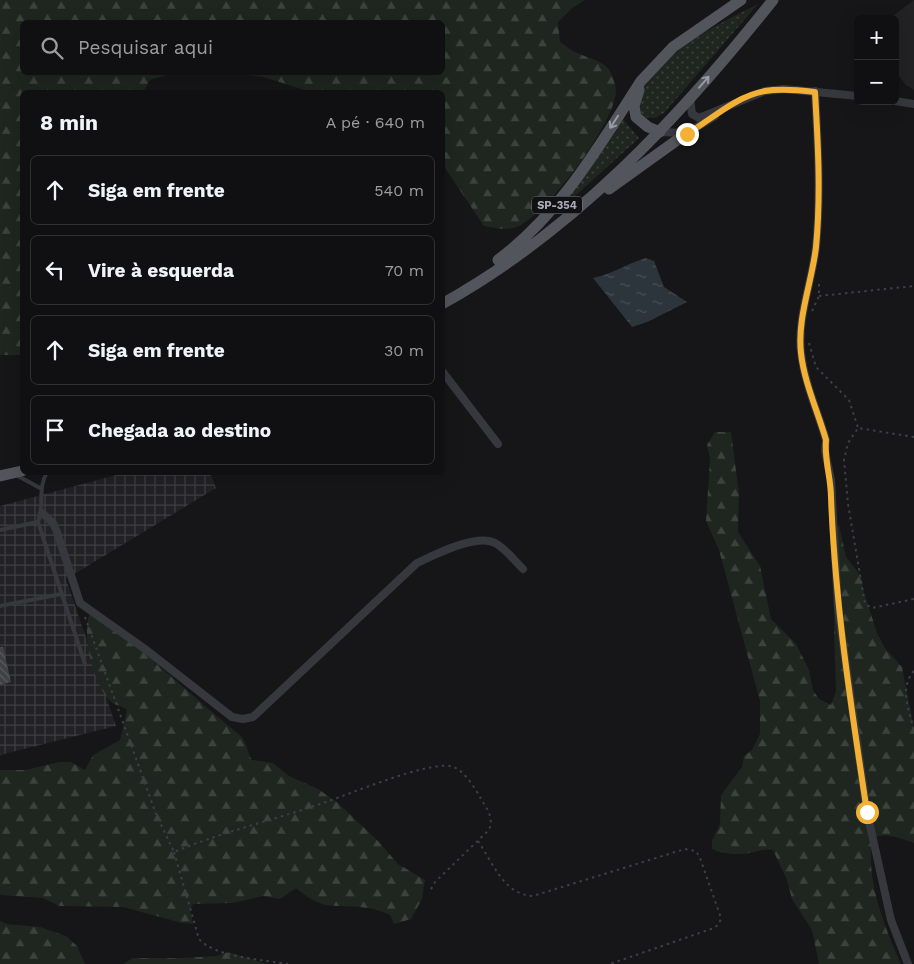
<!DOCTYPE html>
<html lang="pt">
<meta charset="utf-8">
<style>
body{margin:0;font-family:"Work Sans",sans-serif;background:#1e1e20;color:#f1f3f6}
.controls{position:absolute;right:15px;top:15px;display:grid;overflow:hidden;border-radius:8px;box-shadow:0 5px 20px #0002}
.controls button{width:45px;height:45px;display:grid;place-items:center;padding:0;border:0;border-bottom:1px solid #303032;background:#101012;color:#f1f3f6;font:25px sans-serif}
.stop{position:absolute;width:15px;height:15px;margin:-11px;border:4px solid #f2b134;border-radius:50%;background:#fff}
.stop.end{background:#f2b134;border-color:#fff;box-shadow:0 1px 5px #0008}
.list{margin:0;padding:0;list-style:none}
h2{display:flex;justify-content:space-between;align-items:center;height:65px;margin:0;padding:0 20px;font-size:21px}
h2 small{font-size:16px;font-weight:400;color:#9c9d9f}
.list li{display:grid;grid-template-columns:32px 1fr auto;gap:15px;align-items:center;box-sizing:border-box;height:70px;margin:0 10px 10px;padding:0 10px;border:1px solid #303032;border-radius:8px}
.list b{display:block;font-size:19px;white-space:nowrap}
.list em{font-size:16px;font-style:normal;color:#9c9d9f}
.icon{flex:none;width:28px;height:28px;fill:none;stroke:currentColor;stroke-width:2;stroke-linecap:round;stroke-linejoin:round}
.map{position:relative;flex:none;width:914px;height:964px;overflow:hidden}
.search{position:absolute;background:#101012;box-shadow:0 5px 20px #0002;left:20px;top:20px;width:425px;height:55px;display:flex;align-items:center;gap:12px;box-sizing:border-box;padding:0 18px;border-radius:8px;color:#9c9d9f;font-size:19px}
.panel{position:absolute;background:#101012;box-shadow:0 5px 20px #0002;left:20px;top:90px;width:425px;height:385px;border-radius:8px}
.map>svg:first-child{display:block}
.built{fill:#222225}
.industrial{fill:url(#industrial-grid)}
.grass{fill:url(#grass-dots)}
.forest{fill:url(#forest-firs);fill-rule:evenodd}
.water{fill:url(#water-ripples)}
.building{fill:url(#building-back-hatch)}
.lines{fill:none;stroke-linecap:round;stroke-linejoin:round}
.path{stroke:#3d3f44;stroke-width:2;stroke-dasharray:2.5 4;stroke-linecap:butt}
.service{stroke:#37383d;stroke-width:4}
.minor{stroke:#37383d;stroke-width:8}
.primary{stroke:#53555c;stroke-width:11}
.oneway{stroke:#979ba6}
.route{stroke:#f2b134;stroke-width:6}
.labels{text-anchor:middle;stroke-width:4;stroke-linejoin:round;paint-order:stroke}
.shield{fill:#111113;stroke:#7b7e86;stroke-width:1}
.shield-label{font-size:11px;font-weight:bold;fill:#a8adb8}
</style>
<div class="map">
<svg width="914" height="964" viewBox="0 0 914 964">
<defs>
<pattern id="industrial-grid" width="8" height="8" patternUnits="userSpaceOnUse" patternTransform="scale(1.25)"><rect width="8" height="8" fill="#222225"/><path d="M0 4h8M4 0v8" fill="none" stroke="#3f3f43"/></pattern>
<pattern id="grass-dots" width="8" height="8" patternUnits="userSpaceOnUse" patternTransform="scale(1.25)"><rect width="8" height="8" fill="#1e261f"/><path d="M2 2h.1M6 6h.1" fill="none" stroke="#3c433d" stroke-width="1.8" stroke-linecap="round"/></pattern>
<pattern id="forest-firs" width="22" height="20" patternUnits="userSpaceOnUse" patternTransform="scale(1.25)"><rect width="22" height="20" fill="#1e261f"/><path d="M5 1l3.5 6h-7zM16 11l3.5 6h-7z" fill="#3c433d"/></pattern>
<pattern id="water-ripples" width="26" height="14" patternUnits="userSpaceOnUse" patternTransform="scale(1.25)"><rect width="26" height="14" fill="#2c353c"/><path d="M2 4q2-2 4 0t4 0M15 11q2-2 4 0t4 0" fill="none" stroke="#485056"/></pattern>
<pattern id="building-back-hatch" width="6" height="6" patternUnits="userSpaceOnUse" patternTransform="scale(1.25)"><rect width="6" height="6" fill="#404145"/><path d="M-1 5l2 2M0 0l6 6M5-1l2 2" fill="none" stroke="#595a5e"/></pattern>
</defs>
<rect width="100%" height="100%" fill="#161618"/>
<path class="built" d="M914 0V90L906 85 895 70V19H889Z"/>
<path class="industrial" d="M124 473H210L216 488 66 579 116 726 0 755V506Z"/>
<path class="grass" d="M758 4 664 113 655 118 640 117C639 112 637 103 639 98 656 53 717 25 758 4Z
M622 118 639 138 562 208Z"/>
<path class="forest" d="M0 0H585L572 8 558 22 560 42C565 45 570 50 575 52 586 58 605 60 611 73 613 77 616 86 616 91 615 123 551 207 524 223 511 232 498 229 484 226L443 165 442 92H311L263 77 235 73 170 74 150 80 143 92H22V355H0ZM442 22V72H22V22Z
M715 432H731L739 494 738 532 760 566 771 619 796 644 809 670 813 690 819 699 831 705 836 691 834 628 835 530 839 525 846 557 861 576 863 589 877 633 885 648 902 667 914 728V843C901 839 884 831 872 839 866 881 884 926 901 964H819L812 930 792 899 787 880 773 850C764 848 758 852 749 853 738 855 721 854 712 849V841L720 824 721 795 742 767 744 756 752 750 760 734V701L719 550 706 521 710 459 707 445Z
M92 609C143 650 190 695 241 736 247 743 247 752 252 760L273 763 289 776 318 789 338 803 377 840 398 864 425 880 422 899 411 919 394 924 390 915C383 912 375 909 368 908 334 903 325 913 296 888L280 899 263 896 233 903 193 904 190 910 193 924 182 923 123 907 59 906 43 898 0 895V770H26L59 762H71L85 770 93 755 120 740 127 710C122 705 115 706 110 701 93 684 79 629 92 609Z
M0 921 7 924 40 927 66 936 77 946 85 964H0Z
M228 952 267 964H123L133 958H182L217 956Z"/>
<path class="water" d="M646 258 654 261 664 287 687 302 647 322 632 327 593 278C616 273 625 264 646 258Z"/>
<path class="building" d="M0 647H3L11 682 0 685Z"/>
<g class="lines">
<path class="path" d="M819 296 914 286
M812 311 819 296V280
M809 343 816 367 849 400 858 428
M914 437 858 428 848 443 844 460 848 504 865 604 872 608 914 599
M85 617 156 814 174 852C222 832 274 820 323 803 350 794 426 762 450 766 463 768 475 788 481 799 487 809 494 817 489 830L435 882 430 891
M914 671C899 688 909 710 914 730
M478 841C493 863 504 895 533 896L685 849 696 851 700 858 721 918 719 924 714 928 610 964
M174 852 199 939C214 957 265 960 288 964"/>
<path class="service" d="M47 472C37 490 45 504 38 522L85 664
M18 476 40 488
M0 530 38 522
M0 606 61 594"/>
<path class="minor" d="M815 91C818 144 821 195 816 247 812 282 797 318 801 352 804 382 818 412 826 440L825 451 831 480 838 608 867 812 891 920 908 964
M690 98 692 114 699 118 765 91 784 89 858 96
M895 101 914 104
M660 132 687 133 715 116
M442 371 498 444
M42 513 53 523 57 532 80 603 145 649 232 717 243 719 253 717 417 563C434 555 477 533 495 543 506 549 514 560 523 569"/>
<path class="primary" d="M639 90 634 106 636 117 648 127 660 132
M609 189 687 133
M498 260C561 213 599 146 641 81L673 47 741 0
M442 304C575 230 680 117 773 0
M0 476 22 471"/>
</g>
<defs><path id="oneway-shaft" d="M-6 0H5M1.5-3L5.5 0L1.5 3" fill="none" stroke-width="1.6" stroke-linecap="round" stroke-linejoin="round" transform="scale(1.25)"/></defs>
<g class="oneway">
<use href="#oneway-shaft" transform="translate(704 82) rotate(-49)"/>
<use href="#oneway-shaft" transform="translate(614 122) rotate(123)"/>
</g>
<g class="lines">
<path class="route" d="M687 134C712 119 736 96 765 91 781 88 799 90 815 92 818 144 821 195 816 247 812 282 797 318 801 353 804 382 818 412 826 440 824 459 831 478 831 497 835 603 851 707 867 812"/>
</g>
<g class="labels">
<rect class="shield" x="532" y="196.5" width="50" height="17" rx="4"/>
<g class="shield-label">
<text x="557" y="209">SP-354</text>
</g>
</g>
</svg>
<div class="controls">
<button>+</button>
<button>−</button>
</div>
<div class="stop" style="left:867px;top:812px"></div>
<div class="stop end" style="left:687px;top:134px"></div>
<div class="search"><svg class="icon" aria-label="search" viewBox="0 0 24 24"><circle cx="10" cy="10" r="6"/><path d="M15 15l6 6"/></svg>Pesquisar aqui</div>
<section class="panel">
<h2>8 min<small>A pé · 640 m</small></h2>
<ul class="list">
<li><svg class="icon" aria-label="ahead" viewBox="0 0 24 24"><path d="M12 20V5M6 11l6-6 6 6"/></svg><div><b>Siga em frente</b></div><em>540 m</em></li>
<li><svg class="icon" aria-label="left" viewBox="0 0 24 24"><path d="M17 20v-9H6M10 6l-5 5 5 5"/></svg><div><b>Vire à esquerda</b></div><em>70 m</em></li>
<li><svg class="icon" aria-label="ahead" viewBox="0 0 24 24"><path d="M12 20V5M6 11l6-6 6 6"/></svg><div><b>Siga em frente</b></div><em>30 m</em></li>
<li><svg class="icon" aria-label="arrive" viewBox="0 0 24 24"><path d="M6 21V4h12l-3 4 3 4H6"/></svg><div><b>Chegada ao destino</b></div></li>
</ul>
</section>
</div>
